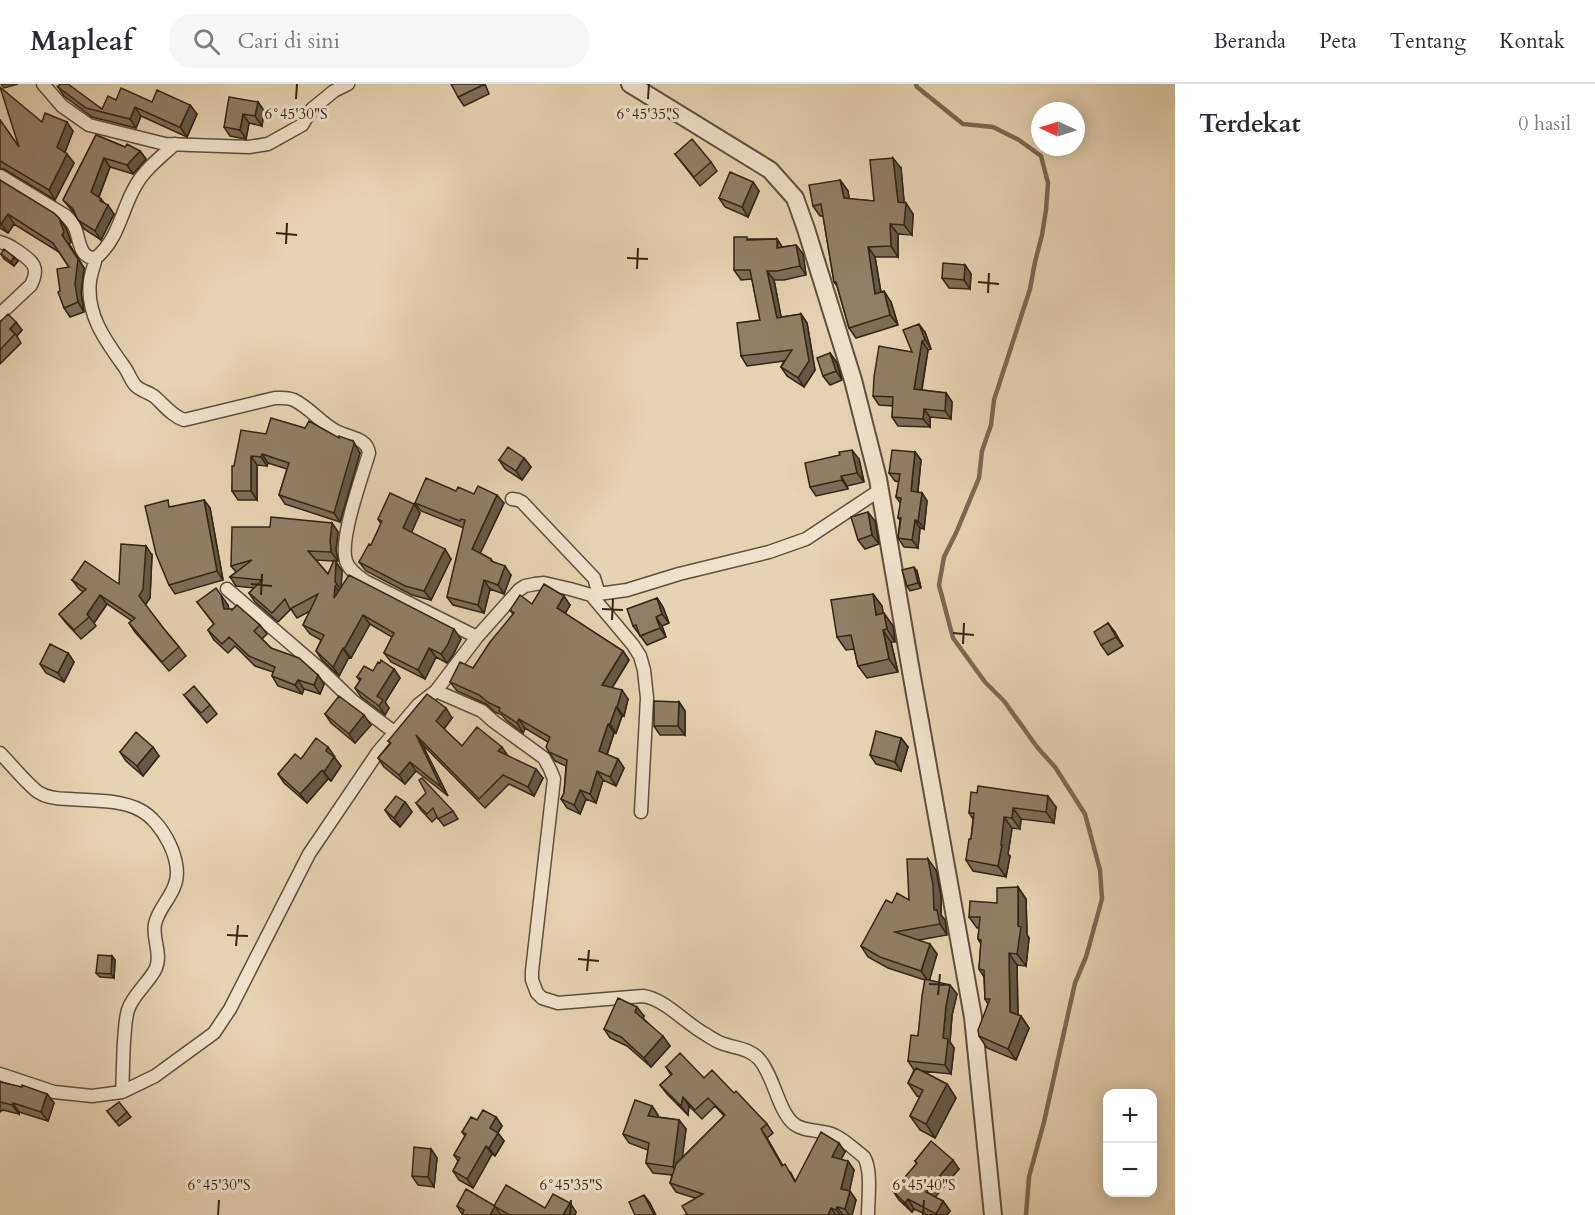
<!DOCTYPE html>
<html lang="id">
<meta charset="utf-8">
<style>
body{margin:0;font-family:Cardo,serif;background:#f7f7f7;color:#2b2b33}
.controls{position:absolute;right:18px;bottom:18px;display:grid;overflow:hidden;border-radius:12px;box-shadow:0 3px 15px #0003}
.controls button{width:54px;height:54px;display:grid;place-items:center;padding:0;border:0;border-bottom:2px solid #e1e1e2;background:#fff;color:#2b2b33;font:30px sans-serif}
.compass{position:absolute;left:1031px;top:18px;width:54px;height:54px;border-radius:50%;background:#fff;box-shadow:0 3px 15px #0003;rotate:274deg}
.list{margin:0;padding:0;list-style:none}
h2{display:flex;justify-content:space-between;align-items:center;height:78px;margin:0;padding:0 24px;font-size:26px}
h2 small{font-size:20px;font-weight:400;color:#7c7c81}
.icon{flex:none;width:33px;height:33px;fill:none;stroke:currentColor;stroke-width:2;stroke-linecap:round;stroke-linejoin:round}
.map{position:relative;flex:none;width:1175px;height:1131px;overflow:hidden}
header{display:flex;align-items:center;gap:36px;box-sizing:border-box;height:84px;padding:0 30px;background:#fff;border-bottom:2px solid #e1e1e2}
header strong{font-size:28px}
nav{display:flex;gap:33px;margin-inline-start:auto;font-size:21px}
.search{width:420px;height:54px;background:#f7f7f7;display:flex;align-items:center;gap:15px;box-sizing:border-box;padding:0 21px;border-radius:24px;color:#7c7c81;font-size:22px}
main{display:flex}
aside{flex:1;background:#fff}
.map>svg:first-child{display:block}
.lines{fill:none;stroke-linecap:round;stroke-linejoin:round}
.stream{stroke:#796a53;stroke-width:4.5}
.minor-casing{stroke:#5f503c;stroke-width:15}
.tertiary-casing{stroke:#5f503c;stroke-width:20}
.minor{stroke:#efe2cc;stroke-width:12}
.tertiary{stroke:#efe2cc;stroke-width:16}
.wall{fill:#7c6d58;stroke:#322515;stroke-width:1.5;fill-rule:evenodd}
.shaded-wall{fill:#655947;stroke:#322515;stroke-width:1.5}
.building{fill:#907f66;stroke:#322515;stroke-width:1.5}
.ticks{fill:none;stroke:#322515;stroke-width:2}
.ticks-label{font-size:15px;text-anchor:middle;fill:#322515;stroke:#efe2cc;stroke-width:6;stroke-linejoin:round;paint-order:stroke}
</style>
<header>
<strong>Mapleaf</strong>
<div class="search"><svg class="icon" aria-label="search" viewBox="0 0 24 24"><circle cx="10" cy="10" r="6"/><path d="M15 15l6 6"/></svg>Cari di sini</div>
<nav><a>Beranda</a><a>Peta</a><a>Tentang</a><a>Kontak</a></nav>
</header>
<main>
<div class="map">
<svg width="1175" height="1131" viewBox="0 0 1175 1131">
<rect width="100%" height="100%" fill="#e6d3b1"/>
<filter id="stains"><feTurbulence type="fractalNoise" baseFrequency=".00333" numOctaves="4"/><feColorMatrix values="0 0 0 0 .2 0 0 0 0 .09 0 0 0 0 .02 0 0 0 .5 -.17"/></filter>
<radialGradient id="worn" r=".72"><stop offset=".6" stop-color="#630" stop-opacity="0"/><stop offset="1" stop-color="#630" stop-opacity=".3"/></radialGradient>
<g class="lines">
<path class="stream" d="M916 0 917 3 963 40 993 43 1019 56 1041 72 1048 99 1046 126 1042 151 1035 178 1030 205 994 316 991 341 982 367 979 394 956 449 944 473 939 501 953 554 985 598 1004 617 1037 663 1055 683 1085 730 1100 786 1102 815 1086 873 1075 899 1044 1038 1029 1093 1026 1131"/>
<g class="minor-casing">
<path id="minor" d="M43 0 62 22 89 41 165 60 249 63 268 60 302 41 312 25 334 7 348 0
M0 92 66 132C70 136 73 139 75 144 80 156 79 175 96 174 120 153 121 126 136 101 145 85 162 72 175 60
M0 158C8 160 12 163 19 168 33 178 40 183 31 201L0 230
M96 174C94 182 91 189 90 197 86 230 105 256 123 281 128 287 130 295 135 301 140 307 149 308 155 313 164 321 172 332 184 336L275 314C282 314 288 313 294 316 310 324 321 339 336 347 348 354 367 353 369 369 362 393 339 455 346 477 349 486 358 492 365 497L477 553
M512 415 518 416 522 418 594 494 599 510
M227 505 320 585 353 617 394 648
M591 511 633 561 640 572 644 586 647 614 641 728
M436 607 482 627 493 637 544 674 550 685 554 695 532 887V896L537 909 542 914 558 919 643 912C665 915 685 939 705 950 710 953 716 957 721 959 734 964 749 964 759 975 774 992 778 1027 794 1040 806 1049 822 1045 834 1051 845 1056 855 1066 864 1073 872 1086 868 1115 868 1131
M0 669C10 679 27 700 38 708 47 714 58 715 69 715 92 717 119 715 140 726 162 737 185 779 174 803 169 816 158 826 155 840 152 854 162 870 156 884 149 899 133 910 128 926 125 936 125 947 124 957 123 974 123 991 122 1008
M0 990 54 1008 92 1012 122 1008 155 992 214 949 230 925 309 770 378 668 418 621 436 607 477 553 519 506 525 502 535 500 544 499 570 505 591 511 627 506 679 490 769 468 806 455 880 406"/>
</g>
<g class="tertiary-casing">
<path id="tertiary" d="M630 0 770 86 795 114 806 145 853 296 878 395 912 593 973 933 993 1131"/>
</g>
<use href="#minor" class="minor"/>
<use href="#tertiary" class="tertiary"/>
</g>
<path class="wall" d="M1 0H18L4 4Z
M485 0 489 10 464 22 458 13Z
M58 3 102 25 116 16 190 21 197 30 187 53 141 32 136 44 92 33 64 12Z
M258 18 264 27 262 42 249 39 246 55 230 52 224 43Z
M0 36 19 63 42 38 73 47 65 68 74 79 55 116 4 85H0Z
M96 51 125 63 140 67 146 75 133 90 110 83 99 113 114 130 101 156 84 145 75 130 63 116Z
M675 70 711 78 717 87 700 102Z
M901 84 904 119 913 130 912 151 898 150V173H875L881 208 891 218 898 241 856 254 849 244 837 202 834 198 823 132H820L813 122 840 96 848 107 849 115 874 117Z
M0 96 66 144 71 158 69 160 84 184 81 209 84 228 70 233 64 224 60 207 69 183 59 168 14 140 8 149 0 144Z
M753 98 759 107 748 133 725 123 719 114Z
M748 155H777L782 163 796 161 803 170 806 191 784 196H774L781 233 801 230 807 239 815 286 804 303 787 292 781 283 784 277 747 282 741 272 760 236 752 195 741 196 734 186Z
M1 170 18 177 14 182 4 175Z
M965 181 971 190 970 205 949 204 942 194Z
M0 238 22 246 17 252 21 259 0 280Z
M925 248 931 265 928 266 922 306 946 309 952 318 951 335 930 333V343L898 342 892 333 893 322 879 321 873 312 912 268Z
M830 269 837 279 842 296 830 301 823 292Z
M266 350 339 354 353 357 360 369 340 438 285 420 279 411 287 385 268 379 267 382 257 381V416H238L232 407 234 382Z
M915 368 921 376 918 408 922 409 927 417 924 445 920 444 918 464 904 463 898 454 900 436 898 434 901 420 896 413 899 398 895 397 889 389Z
M524 374 531 383 522 396 505 385 499 376Z
M859 375 864 398 847 402 848 405 816 412 810 403Z
M456 407 474 410 504 419 480 469 491 475 493 478 511 491 504 510 490 505 484 529 453 521 447 513 464 444 421 427 415 419Z
M204 416 210 424 223 496 175 510 169 501Z
M414 420 420 429 411 449 451 475 431 516 412 511 366 487 359 478 371 461 381 440 378 435Z
M875 437 879 460 865 465 858 456Z
M332 439 338 448 336 466 338 477H335L342 487 341 503 461 555 453 571 447 579 436 573 425 595 391 578 384 569 392 553 370 540 351 574 349 573 339 592 322 576 316 567 321 556 310 550 303 541 310 527 297 534 291 525 278 538 255 518 249 509 254 504 236 502 230 493 236 488 231 482 270 443ZM316 476 334 477 328 490Z
M152 471 150 514 145 521 164 545 179 563 186 572 169 587 135 548 129 539 132 537 107 520 94 539 96 542 81 555 66 539 59 530 83 508 79 505 72 496 119 500Z
M917 487 921 504 910 507 907 502Z
M873 510 882 522 883 529 893 542 895 558H891L898 588 867 594 858 582 854 565 846 566 837 553Z
M657 514 663 523 669 539 662 542 666 553 647 561 633 542Z
M197 518 228 521 229 525 260 541 267 550 262 555 271 564 318 591 324 600 320 610 304 605 302 610 278 602 272 592 273 588 255 582 235 562 228 569 214 556 208 546 214 540Z
M532 520 570 521 565 530 623 567 629 576 612 604 628 615 624 632H622L616 649H614L607 671 618 675 624 684 616 702 603 696 596 719 586 715 580 730 567 724 561 715 564 709 566 682 555 677 549 668 548 658 525 644 523 649 506 636 502 631 495 628 486 620 457 607 450 598 473 584 513 530 510 526Z
M1108 539 1123 562 1108 571 1101 561Z
M68 569 74 578 64 598 46 589 40 580Z
M394 585 400 594 385 618 389 624 385 631 361 613 355 604 360 597 357 593Z
M184 611 210 621 217 630 207 639 191 620Z
M679 618 685 627V651H660L654 642Z
M325 630 371 641 355 659 331 639Z
M452 634 444 645 462 662 508 672 543 694 534 712 509 700 485 724 422 660 448 712 416 687 405 700 384 683 378 674 390 659 388 657Z
M901 654 908 663 901 687 876 680 870 671Z
M120 668 159 672 143 692 126 677Z
M334 673 341 682 331 697 328 695 307 719 284 699 278 690 301 675 335 673Z
M977 709 1056 723 1054 739 1021 735 1020 745 1012 744 1008 770 1010 772 1006 793 973 787 966 776 971 755 973 735 969 729Z
M405 718 412 728 400 743 391 735 385 726Z
M416 719 453 727 458 735 444 742 437 733 432 738 421 726Z
M936 786 941 812V831L945 836 947 851 919 856 937 870 929 896 957 910 952 931 950 958 954 964 951 990 922 987 947 1000 956 1014 935 1054 920 1046 910 1032 920 1013 917 1012 908 999 914 986 908 977 918 952 925 896 888 884 868 873 861 862 892 819 909 816Z
M1018 803 1026 815 1027 851 1029 854 1026 882 1017 881 1018 931 1021 932 1029 944 1016 976 987 964 979 952 988 920 985 915 984 893 979 885 981 860 978 855 979 844H977L969 833 997 819Z
M112 872 115 876 114 894 100 893 96 889Z
M644 932 643 934 670 962 651 983 627 962 610 954 604 945Z
M666 983 704 994 734 1009 767 1040 773 1049 767 1054 783 1082 791 1089 795 1097 845 1068 841 1075 854 1086 849 1107 856 1116 852 1131H684L687 1130 695 1114 676 1108 670 1099 672 1091 653 1089 646 1079 648 1066 629 1059 623 1050 652 1022 658 1031V1033L679 1036 686 1045 682 1074 724 1032 715 1022 702 1035 689 1022 688 1031 667 1010 660 1001 671 991Z
M0 998 47 1010 54 1019 48 1037 19 1028V1030L3 1026 0 1028Z
M107 1027 127 1028 131 1033 119 1042Z
M496 1033 502 1042 498 1049 504 1057 495 1072 492 1070 473 1104 459 1096 453 1087 458 1077 454 1071 465 1052 462 1048 477 1036Z
M431 1065 437 1074 434 1103 418 1101 412 1092Z
M915 1077 959 1085 935 1113 943 1117 950 1127 947 1131H927L914 1125 912 1128 899 1116 893 1107 917 1080Z
M570 1119 576 1128 575 1131H462V1130L457 1122 545 1124Z"/>
<path class="shaded-wall" d="M258 18 264 27 262 42 255 32Z
M190 21 197 30 187 53 180 43Z
M135 23 141 32 136 44 130 35Z
M243 30 249 39 246 55 240 46Z
M67 38 73 47 63 73 57 63Z
M140 67 146 75 133 90 127 81Z
M67 70 74 79 55 116 49 106Z
M104 74 110 83 97 117 91 108Z
M893 74 901 84 905 127 906 119 913 130 912 151 904 141 898 118Z
M840 96 848 107 851 125 844 114Z
M753 98 759 107 748 133 742 123Z
M101 115 107 123 108 121 114 130 101 156 95 147 100 117Z
M8 130 14 140 8 149 1 140Z
M59 134 66 144 71 158 69 160 84 184 81 209 84 228 78 218Z
M890 140 898 150V173L891 162Z
M777 155 783 164H777Z
M796 161 803 170 806 191 800 182Z
M868 163 875 173 883 221 875 210Z
M14 173 18 177 14 182 11 178Z
M965 181 971 190 970 205 964 196Z
M767 187 774 196 783 243 777 234Z
M884 207 891 218 898 241 890 231Z
M801 230 807 239 815 286 804 303 798 294Z
M16 238 22 246 17 252 10 245Z
M919 240 925 248 931 265 925 256Z
M922 257 928 266 920 314 914 305Z
M830 269 837 279 842 296 836 287Z
M946 309 952 318 951 335 945 327Z
M924 325 930 333V343L923 335Z
M353 357 360 369 340 438 334 429Z
M852 366 859 375 864 398 857 389Z
M915 368 921 376 917 415 911 407Z
M262 370 268 379 267 382 261 373Z
M251 372 257 381V416L251 407Z
M524 374 531 383 522 396 516 387Z
M841 392 847 402 848 405 842 396Z
M922 409 927 417 924 445 918 437Z
M497 411 504 419 478 474 472 465Z
M204 416 210 424 223 496 217 487Z
M414 420 420 429 409 454 403 444Z
M868 428 875 437 879 460 872 451Z
M915 436 920 444 918 464 912 456Z
M332 439 338 448 336 466 338 477 331 468 330 457Z
M146 462 152 471 150 514 145 521 139 512Z
M445 465 451 475 431 516 424 507Z
M336 478 342 487 341 506 335 498Z
M505 482 511 491 504 510 498 501Z
M914 483 917 487 921 504 918 499Z
M484 496 490 505 484 529 478 521Z
M335 502 341 511 334 514Z
M873 510 882 522 885 543 876 531Z
M100 511 107 520 94 539 87 530Z
M221 511 228 521 230 534 224 525Z
M564 512 570 521 563 533 557 524Z
M657 514 663 523 669 539 662 530Z
M884 529 893 542 895 558 887 545Z
M363 531 370 540 351 574 344 565Z
M656 533 662 542 666 553 660 544Z
M1108 539 1115 548 1123 562 1116 553Z
M454 545 461 555 453 571 447 579 441 570Z
M883 546 891 558 898 588 889 575Z
M343 564 349 573 339 592 333 583Z
M429 564 436 573 425 595 418 586Z
M623 567 629 576 608 610 602 601Z
M68 569 74 578 64 598 58 589Z
M394 585 400 594 385 618 389 624 385 631 379 622 377 612Z
M318 591 324 600 320 610 314 601Z
M298 596 304 605 302 610 295 601Z
M622 606 628 615 624 632 617 623Z
M679 618 685 627V651L678 642Z
M616 623 622 632 616 649 610 640Z
M446 624 452 634 443 646 436 637Z
M364 631 371 641 355 659 349 650Z
M519 635 525 644 523 649 517 639Z
M608 640 614 649 605 676 599 667Z
M416 651 422 660 448 712 441 703Z
M901 654 908 663 901 687 895 678Z
M153 663 159 672 143 692 137 682Z
M328 663 335 673 332 676 326 667Z
M502 663 508 672 498 667Z
M334 673 341 682 331 697 324 688Z
M618 675 624 684 616 702 610 693Z
M410 678 416 687 405 700 399 691Z
M536 685 543 694 534 712 528 703Z
M322 686 328 695 307 719 300 710Z
M597 687 603 696 596 719 590 710Z
M580 706 586 715 580 730 574 721Z
M1048 712 1056 723 1054 739 1046 728Z
M405 718 412 728 400 743 394 734Z
M1013 724 1021 735 1020 745 1012 734Z
M1004 733 1012 744 1008 770 1010 772 1006 793 998 782Z
M928 775 936 786 941 812V831L945 836 947 851 940 840 934 826Z
M1018 803 1026 815 1027 851 1029 854 1026 882 1017 870 1018 842Z
M930 860 937 870 929 898 921 887Z
M1009 869 1017 881 1018 940 1010 928Z
M112 872 115 876 114 894 111 890Z
M950 901 957 910 952 931 950 958 954 964 951 990 945 981 943 954 946 922Z
M637 923 644 932 642 937 635 928Z
M1021 932 1029 944 1016 976 1008 965Z
M663 952 670 962 651 983 644 974Z
M947 1000 956 1014 935 1054 926 1040Z
M47 1010 54 1019 48 1037 41 1028Z
M683 1013 689 1022 688 1031 681 1022Z
M13 1019 19 1028V1030L12 1021Z
M652 1022 658 1031 655 1041 648 1032Z
M496 1033 502 1042 496 1052 490 1044Z
M679 1036 686 1045 680 1092 673 1083Z
M761 1045 767 1054 788 1091 782 1082Z
M498 1049 504 1057 495 1072 489 1064Z
M839 1059 845 1068 838 1081 832 1073Z
M486 1062 492 1070 473 1104 467 1095Z
M431 1065 437 1074 434 1103 428 1093Z
M953 1076 959 1085 932 1117 926 1108Z
M848 1077 854 1086 848 1114 841 1105Z
M850 1107 856 1116 852 1131H849L845 1125Z
M644 1111 650 1119 656 1131H654Z
M908 1115 914 1125 912 1128 905 1119Z
M943 1117 950 1127 947 1131H937L936 1130Z
M570 1119 576 1128 575 1131H563Z
M495 1122 501 1131H490Z
M837 1123 843 1131H840L836 1126Z
M831 1124 836 1131H828Z"/>
<path class="building" d="M60 0H68L102 25 108 12 116 16 121 4 152 18 157 6 190 21 180 43H179L135 23 130 35 86 24 58 3Z
M451 0H483V1L458 13Z
M0 3 42 38 45 29 67 38 57 63 67 70 49 106 0 77V36L19 63Z
M229 13 258 18 255 32 243 30 240 46 224 43Z
M96 51 125 63 127 60 140 67 127 81 104 74 91 108 101 115 100 117 108 121 95 147 78 136 73 125 63 116Z
M692 55 711 78 694 93 675 70Z
M893 74 898 118 906 119 904 141 890 140 891 162 868 163 875 210 884 207 890 231 849 244 836 198H834L821 120 813 122 809 101 840 96 844 114 874 117 870 76Z
M730 88 753 98 742 123 719 114Z
M0 96 54 129 59 134 64 148 62 151 78 175 75 200 78 218 64 224 58 208 60 207 57 185 69 183 53 159 8 130 1 140 0 139Z
M734 153H747V156L777 155V164L796 161 800 182 777 187H767L777 234 801 230 809 277 798 294 781 283 792 266 741 272 737 239 760 236 750 186H734Z
M4 165 14 173 11 178 1 170Z
M943 179 965 181 964 196 942 194Z
M8 230 16 238 10 245 15 250 0 266V238Z
M919 240 925 256 922 257 914 305 946 309 945 327 924 325 923 335 892 333 893 313 873 312 874 293 879 262 912 268 903 246Z
M830 269 836 287 823 292 817 274Z
M271 334 305 344 309 337 339 354V352L353 357 354 360 334 429 279 411 289 379 262 370 261 373 251 372V407H232V382H234L241 346 266 350Z
M508 363 524 374 516 387 499 376Z
M852 366 857 389 841 392 842 396 810 403 805 379 840 371 839 368Z
M892 366 915 368 911 407 922 409 918 437 915 436 912 456 898 454 901 434H898L901 414 896 413 900 390 889 389Z
M426 394 456 407 458 403 474 410 478 402 497 411 472 465 491 475V477L505 482 498 501 484 496 478 521 447 513 465 436 461 435 460 437 415 419Z
M390 409 414 420 403 444 445 465 424 507 405 502 359 478 369 460 371 461 382 437 378 435Z
M168 416 169 423 204 416 217 487 169 501 156 470 145 422Z
M868 428 872 451 858 456 851 433Z
M271 433 332 439 330 457 331 468 308 467 328 490 334 476 336 478 335 498 337 500 335 502 334 514 349 491 454 545 447 562 441 570 429 564 418 586 384 569 394 549 363 531 344 565 343 564 333 583 316 567 324 551 303 541 318 510 290 525 285 515 272 529 249 509 262 496 230 493 252 476 231 482 232 443H270Z
M121 460 146 462 143 505 139 512 164 545 179 563 162 578 129 539 135 534 100 511 87 530 89 533 74 546 59 530 86 505 72 496 85 477 119 500Z
M914 483 918 499 907 502 902 486Z
M544 500 564 512 557 524 623 567 602 601 622 606 617 623H616L610 640H608L599 667 618 675 610 693 597 687 590 710 580 706 574 721 561 715 564 709 567 676 549 668 546 663 550 653 519 635 517 639 499 627 500 624 489 619 479 611 450 598 460 578 473 584 490 558 514 529 510 526 520 511 532 520Z
M216 504 221 511 224 525H232V526L237 521 260 541 254 547 271 564 299 574 318 591 314 601 298 596 295 601 272 592 275 583 249 572 229 553 222 560 208 546 214 540 197 518Z
M873 510 876 531 884 529 887 545 883 546 889 575 858 582 851 551 837 553 831 516Z
M657 514 662 530 656 533 660 544 640 552 636 541 633 542 627 525Z
M1108 539 1116 553 1101 561 1094 548Z
M50 560 68 569 58 589 40 580Z
M381 576 394 585 377 612 383 616 379 622 355 604 361 595 357 593 364 582 373 587 378 578 380 579Z
M194 602 210 621 201 629 184 611Z
M427 610 446 624 436 637 462 662 477 643 502 663 498 667 536 685 528 703 503 691 479 715 416 651 441 703 410 678 399 691 378 674 391 659 388 657Z
M339 612 364 631 349 650 325 630Z
M654 617 679 618 678 642H654Z
M876 647 901 654 895 678 870 671Z
M136 648 153 663 137 682 120 668Z
M316 654 328 663 326 667 334 673 324 688 322 686 300 710 278 690 295 670 301 675Z
M422 694 453 727 438 735 433 724 427 730 416 719 426 709 419 696Z
M978 702 1048 712 1046 728 1013 724 1012 734 1004 733 1001 761H1002L998 782 966 776 969 755H971L974 729H969L971 708 977 709Z
M396 712 405 718 394 734 385 726Z
M907 775H928L933 801 934 826H937L940 840 895 848 930 860 921 887 880 873 861 862 886 816 892 819 897 809 909 816Z
M1018 803V842L1021 843 1017 870 1009 869 1010 928 1021 932 1008 965 979 952 978 946 990 915H985L984 886 979 885 981 856 978 855 980 833H969L970 817 997 819V804Z
M98 871 112 872 111 890 96 889Z
M925 895 950 901 946 922 943 954 948 955 945 981 908 977 911 951 918 952 922 912Z
M618 914 637 923 635 928 663 952 644 974 621 953 604 945Z
M680 969 704 994 712 986 734 1009 736 1007 767 1040 761 1045 782 1082 785 1080 795 1098 821 1048 839 1059 832 1073 848 1077 841 1105 850 1107 845 1125 837 1123 836 1126 831 1124 828 1131H684L687 1130 682 1122 703 1110 670 1099 676 1080 725 1031 708 1014 695 1026 683 1013 681 1022 660 1001 672 990 666 983Z
M916 984 947 1000 926 1040 910 1032 923 1006 908 999Z
M0 998 22 1003V1001L47 1010 41 1028 13 1019 12 1021 0 1018Z
M635 1016 652 1022 648 1032 679 1036 673 1083 646 1079 649 1059 623 1050Z
M119 1018 127 1028 116 1038 107 1027Z
M483 1026 496 1033 490 1044 498 1049 489 1064 486 1062 467 1095 453 1087 460 1074 454 1071 466 1050 462 1048 471 1033 477 1036Z
M931 1057 953 1076 926 1108 943 1117 936 1130 908 1115 905 1119 893 1107 917 1079 915 1077Z
M414 1063 431 1065 428 1093 412 1092Z
M506 1101 545 1124 553 1110 570 1119 563 1131H510L494 1122Z
M466 1105 495 1122 490 1131H462L464 1126 457 1122Z
M644 1111 654 1131H635L629 1118Z"/>
<path class="ticks" d="M296 15 297 0M648 15 649 0M276 149 297 151M286 160 287 139M627 174 648 175M637 185 638 164M978 198 999 200M988 209 989 189M251 500 272 502M261 511 262 490M602 525 623 526M612 536 613 515M953 549 974 551M963 560 964 539M227 851 248 852M236 862 238 841M578 875 599 877M587 887 589 866M929 900 950 901M938 911 940 890M218 1131 219 1116M570 1131 571 1116M923 1131 924 1116"/>
<g class="ticks-label">
<text x="296" y="35">6°45'30"S</text>
<text x="648" y="35">6°45'35"S</text>
<text x="219" y="1106">6°45'30"S</text>
<text x="571" y="1106">6°45'35"S</text>
<text x="924" y="1106">6°45'40"S</text>
</g>
<rect width="100%" height="100%" filter="url(#stains)"/>
<rect width="100%" height="100%" fill="url(#worn)"/>
</svg>
<div class="controls">
<button>+</button>
<button>−</button>
</div>
<svg class="compass" viewBox="-18 -18 36 36"><path d="M0-13l5 13h-10z" fill="#e53935"/><path d="M0 13l5-13h-10z" fill="#7c7c81"/></svg>
</div>
<aside>
<h2>Terdekat<small>0 hasil</small></h2>
<ul class="list">
</ul>
</aside>
</main>
